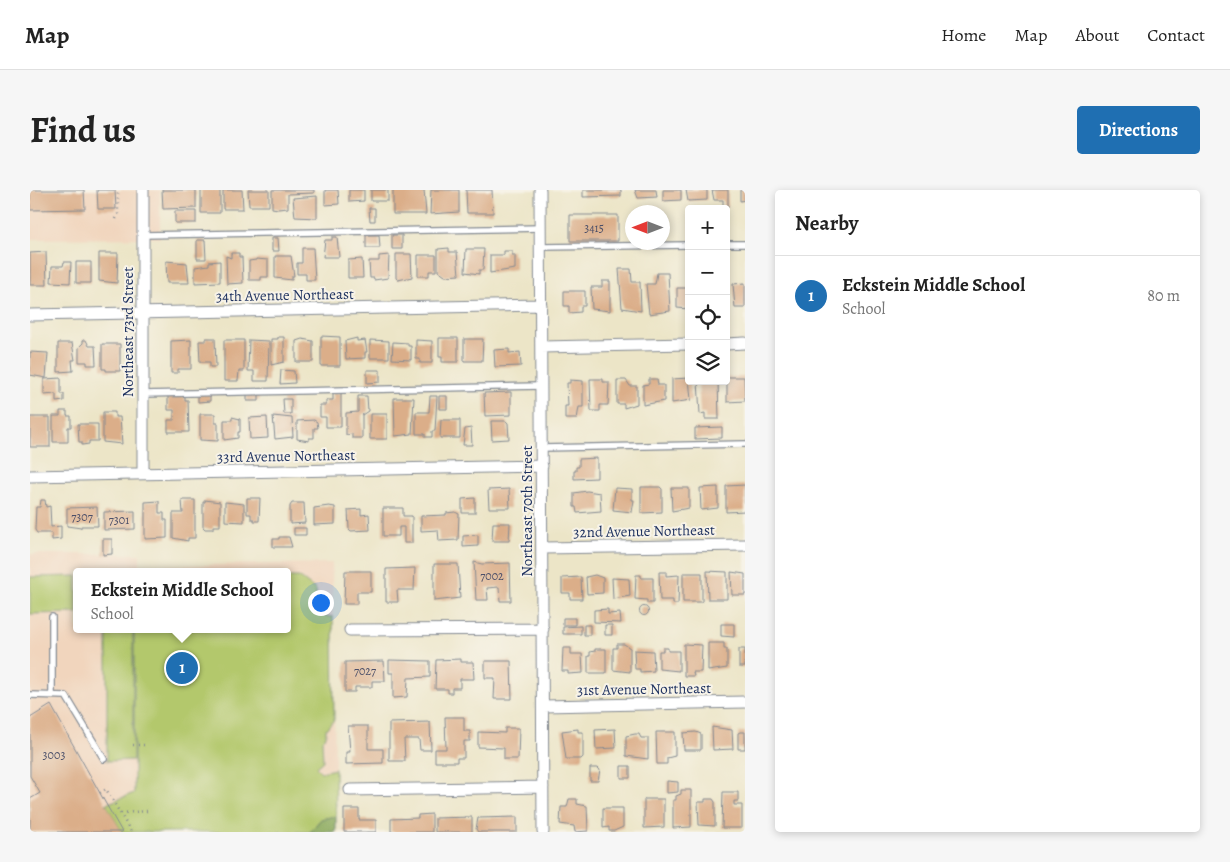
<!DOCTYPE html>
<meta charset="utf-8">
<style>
body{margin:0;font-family:Alegreya,serif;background:#f6f6f6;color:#222}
.controls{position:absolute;right:15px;top:15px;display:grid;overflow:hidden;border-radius:5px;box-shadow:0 2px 8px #0003}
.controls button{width:45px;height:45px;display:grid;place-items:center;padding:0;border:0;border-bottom:1px solid #e0e0e0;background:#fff;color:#222;font:25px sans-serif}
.compass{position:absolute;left:595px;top:15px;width:45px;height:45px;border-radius:50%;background:#fff;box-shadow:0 2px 8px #0003;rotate:270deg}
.you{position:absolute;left:290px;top:412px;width:18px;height:18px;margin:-12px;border:4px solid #fff;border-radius:50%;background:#1a73e8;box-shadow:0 0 0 8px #1a73e833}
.badge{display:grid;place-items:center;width:32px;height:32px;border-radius:50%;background:#1f6fb2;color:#fff;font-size:16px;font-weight:700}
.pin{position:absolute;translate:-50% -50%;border:2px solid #fff;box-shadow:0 1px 5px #0006}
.popup{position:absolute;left:43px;top:378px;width:218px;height:65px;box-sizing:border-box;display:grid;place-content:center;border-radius:5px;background:#fff;filter:drop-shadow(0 1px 4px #0005);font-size:16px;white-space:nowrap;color:#767676}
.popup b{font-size:19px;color:#222}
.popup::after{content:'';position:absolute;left:50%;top:100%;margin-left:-10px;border:10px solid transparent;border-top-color:#fff}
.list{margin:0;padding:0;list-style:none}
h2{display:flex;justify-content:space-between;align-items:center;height:65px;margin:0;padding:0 20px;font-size:21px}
h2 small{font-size:16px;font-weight:400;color:#767676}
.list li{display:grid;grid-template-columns:32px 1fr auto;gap:15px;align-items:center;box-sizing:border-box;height:80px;padding:0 20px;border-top:1px solid #e0e0e0}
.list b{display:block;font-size:19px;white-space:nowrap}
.list p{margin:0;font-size:16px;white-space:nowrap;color:#767676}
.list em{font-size:16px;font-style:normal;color:#767676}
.icon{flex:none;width:28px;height:28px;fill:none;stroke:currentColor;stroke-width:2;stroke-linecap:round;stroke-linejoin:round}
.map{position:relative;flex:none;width:715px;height:642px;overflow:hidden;border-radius:5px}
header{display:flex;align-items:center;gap:30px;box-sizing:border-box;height:70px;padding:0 25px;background:#fff;border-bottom:1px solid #e0e0e0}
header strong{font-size:24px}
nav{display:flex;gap:28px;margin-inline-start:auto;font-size:18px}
.intro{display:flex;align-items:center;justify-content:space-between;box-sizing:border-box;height:120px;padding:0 30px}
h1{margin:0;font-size:35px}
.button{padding:12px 22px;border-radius:5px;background:#1f6fb2;color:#fff;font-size:18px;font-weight:700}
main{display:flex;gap:30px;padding:0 30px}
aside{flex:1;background:#fff;border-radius:5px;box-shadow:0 2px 8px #0003}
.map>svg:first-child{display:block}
.built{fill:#f1d5bd;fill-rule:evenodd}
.green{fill:#b3c86c;stroke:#677c65}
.forest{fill:#8eac60;stroke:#546e5f}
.building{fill:#dbae89}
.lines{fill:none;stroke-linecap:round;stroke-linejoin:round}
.service-casing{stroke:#848a92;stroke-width:8}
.minor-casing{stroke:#848a92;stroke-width:13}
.path{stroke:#848a92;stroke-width:2.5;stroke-dasharray:1 4;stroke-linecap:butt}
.service{stroke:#fff;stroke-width:5.5}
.minor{stroke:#fff;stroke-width:11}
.labels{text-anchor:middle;stroke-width:4;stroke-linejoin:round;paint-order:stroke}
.number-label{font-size:12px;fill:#4b4f69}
.street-label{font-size:15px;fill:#1b2f5e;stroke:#f7f3e8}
</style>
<header>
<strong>Map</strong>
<nav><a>Home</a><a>Map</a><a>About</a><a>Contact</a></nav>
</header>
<div class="intro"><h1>Find us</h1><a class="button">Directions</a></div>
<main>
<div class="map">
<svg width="715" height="642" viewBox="0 0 715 642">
<rect width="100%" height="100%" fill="#f7f3e8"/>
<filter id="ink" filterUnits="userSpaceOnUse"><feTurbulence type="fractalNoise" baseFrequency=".02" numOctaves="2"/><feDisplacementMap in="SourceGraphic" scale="10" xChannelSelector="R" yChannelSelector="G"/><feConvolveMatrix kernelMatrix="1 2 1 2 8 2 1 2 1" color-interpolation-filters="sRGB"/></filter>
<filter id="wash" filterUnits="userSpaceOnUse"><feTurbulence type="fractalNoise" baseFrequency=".0096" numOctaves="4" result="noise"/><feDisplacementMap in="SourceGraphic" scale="20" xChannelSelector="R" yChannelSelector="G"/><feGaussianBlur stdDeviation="1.12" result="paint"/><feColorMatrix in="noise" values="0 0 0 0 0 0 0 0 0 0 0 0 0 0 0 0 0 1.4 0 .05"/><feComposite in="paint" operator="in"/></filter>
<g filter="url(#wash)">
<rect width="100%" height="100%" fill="#ece5c7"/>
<path class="built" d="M0 0H130V48L0 49Z
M0 364H110V376L302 373 306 642H0ZM47 382H257V439H47Z"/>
<path class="green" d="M47 386V423L0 424V387Z
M257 387H269L286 400 287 420 295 426 303 427 304 530 296 539V546L292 550 293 571 286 577 291 582 305 579 306 626 291 629 280 642H92L76 614 104 603V439H257Z
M77 439H103V570L77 571Z"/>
<path class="forest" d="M306 626V642H280L291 629Z"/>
<g id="blocks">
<path class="building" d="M0 0H54L55 19 0 20Z
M67 0H85L86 19H68Z
M132 0H166V18L133 19Z
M171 0H190V23H171Z
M193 0H212L213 19H193Z
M218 0H239V16H219Z
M242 0H284V3L258 4V18L248 19 242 18Z
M295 0H308L309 14 295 15Z
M319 0H334V11L319 12Z
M341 0H358V11H341Z
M363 0H394L396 24H363Z
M401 0H429V22L400 24Z
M436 0H462L463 23H437Z
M553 0H591V6L553 7Z
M605 0H626L627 7 608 8Z
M633 0H651V10L633 11Z
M656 0H677V10L658 11Z
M682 0H698V17H693V10H684Z
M710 0H715V10L710 11Z
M287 6V28L265 27 263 8Z
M339 18H345V31H340Z
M145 21H166V33H145Z
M540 25H588V51H540Z
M336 45H349L350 58H336Z
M362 45H372V59H362Z
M302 47H307L309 67H293L295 50H302Z
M242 48H248L249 61H242Z
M167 50H175L176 69H167Z
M272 58H283L285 90H276V84H267V73H272Z
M419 58V62H427L429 85 415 86 408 81V59Z
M436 59H454L453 80H449V84L435 82Z
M474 61H482V65H485V79L460 83V65H474Z
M16 62 17 95H0V63Z
M69 63H88L87 93 69 91Z
M201 63H209V67H212L213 93 197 94 196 66 201 68Z
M366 64H381L382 87 368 90 366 88Z
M359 65 358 88 344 90V88H340L339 71H349V66Z
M388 65H406V81H399V86H388Z
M245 66H261L264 86H262V90L245 88Z
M226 69 238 70V87H231V90H219V71L226 70Z
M332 69 333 88H318V70Z
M136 71 157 73 159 93H137Z
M190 71V92L165 93V77L179 75V72Z
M34 72H41L40 93 21 92 22 76H33Z
M46 72H61V93H46Z
M589 79H601L602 92H610L611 121 592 118Z
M627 83H638L640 121 619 124 616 94H625Z
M572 91H580V121L562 119 561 97H572Z
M715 93V118H705L703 94Z
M647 98H659V119L647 118Z
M534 101H555V116H551V122L539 123V116H534Z
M291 146 310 147V176H291Z
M248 147H254V172L241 175V149H248Z
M176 148H185L186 177H180V172H170L169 151H176Z
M327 148V151L335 150 337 162H335V168L316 169 315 151Z
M409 148H428V172H412V167H409Z
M272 149 283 151V172H266V151Z
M434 149H453L452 171H434Z
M53 150H56L59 156H65L66 175H57V172H49V157L53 153Z
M161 150V179H148V183H141V151Z
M194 150H214V181H209L208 191H194Z
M219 150 239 151 238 191H224V181H218Z
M340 150 359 151V168H340Z
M386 150 402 151V173H390V169H386Z
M363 152 378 153V156H381V170L362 169Z
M28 153H42L45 170H42L43 181 28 182Z
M72 154H90V181H76V179H72Z
M479 159V163L490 162 491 176 465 177 464 160Z
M0 162 18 163 16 188 0 185Z
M251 180 264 181 265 193 250 194Z
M337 180H350V192L337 193Z
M697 187H714L715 211 697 212Z
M31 188V204H34V211L26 212V204L14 205V189Z
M659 188 661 210 642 213V189Z
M560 189H573V192H579L578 215H570V221H561Z
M619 189H627L628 195H634V211L613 215V195L619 194Z
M540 190 553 191V217H549L547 229H535V216H538L537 193H540Z
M587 190H596L600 196H607V214L594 218V214H587Z
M668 191H688L689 229H675V223L670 224Z
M481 202V225L455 226 454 203Z
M229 203V211H217V204Z
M303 203H311V237H296V227H290V215H296V210H303Z
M168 204H180V211L168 212Z
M138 206H155V210H158L159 242H138V230H144V220H138Z
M328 206H337L338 221 332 225V248H322V244L316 245V223L328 222Z
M400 206H407L405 241H402V247H395V244H386V222H399Z
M409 206H417V219H409Z
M364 208H384L382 244 365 246Z
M253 209H261V224H254Z
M30 221H37V226H41V237H38V252H23V226H30Z
M73 222H85V227H90L92 254 73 252Z
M170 224H185V233H188V251L170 250Z
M340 224H357V249H340Z
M243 226 262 228 263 247 245 249Z
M0 227H20V257H0Z
M202 227 210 229V242H208V248L194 250V230H202Z
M237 227 238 248 220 249 219 228Z
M284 230 287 232 288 238H284V248H279V251L267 249V231Z
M411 230H430V248H410Z
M461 231H476L478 233 479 249 462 250Z
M48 234H68V251H59V254L52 255V252H49Z
M692 237V248L665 249V238Z
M441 238 442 255H433L435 239Z
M567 268V288L544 289V281H546V277H549V269Z
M715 295V321L696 322V296Z
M611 297H630L632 299V322L611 323Z
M688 297V318L671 320 670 298Z
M585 298 602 299V310H604L602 322 583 320Z
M641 298H659V318L642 321Z
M479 299 480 318H459L458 300Z
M557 301 570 303 571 321 547 323 546 317H544V303Z
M217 308H230L229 331H224V329H221V324H217Z
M445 308V323H432V309Z
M11 310H15L16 317 20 316 21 337 31 336V349L22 350V343H7L5 340 6 317H10Z
M152 310H165V348H158V351L143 348V323H153Z
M175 310 190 312V336H183V339H175L173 337V312H175Z
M129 311V323H134V330H137V348L115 349V312Z
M195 312 214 314V332L195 331Z
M262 313H274L275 333 260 334V316Z
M299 316 305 317V334L284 335V318Z
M67 317 68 336H51V338L37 336V318Z
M353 318H373V326H382V353H374V337H369V346H353Z
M331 319V325L339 324 340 340 321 341 319 339 318 320Z
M105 321V339L74 340V322Z
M425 322 429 324 428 350 409 351 408 340 391 341V326L416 325V323Z
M463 333H480L479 351H462Z
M264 338H276V345H264Z
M448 345V356L433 357V346Z
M249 347H259L262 357H243V349H249Z
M73 349H82V364L73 365Z
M444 372 452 374 480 373 481 411H470L469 397 457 398 458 410H446Z
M404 374H428L430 408 404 411Z
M385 378 384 400H367L368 412H356V379Z
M315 381H341V402H327V414H314Z
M677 381 697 382V409H678Z
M629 382H636V386L649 385 648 414H643V410H630Z
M701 382 715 384V405H702Z
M653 383H672V412H653Z
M565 385 573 388V403L557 404 556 387Z
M606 385H611V388H623V413H617V410L605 409Z
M551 387 552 409H540V403H532V388Z
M582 388 599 389 600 406 583 409Z
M609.5 421a4.5 4.5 0 1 1 9 0a4.5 4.5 0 1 1-9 0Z
M578 419V424L590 423 591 433 564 432V420Z
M533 428H545V435H533Z
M691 434H704V447L691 446Z
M554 435H560V445H554Z
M575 435H582V445H575Z
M551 436V444H533V437Z
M678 453H694V459H697V478L678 481Z
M587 454H594L600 458V482L583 480V458H587Z
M654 454 672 455 671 482H663L664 486H654Z
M533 458H541V464H552L553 483 538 484V481H532Z
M633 458H638V461H649V481L629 479V461H633Z
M565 459H576V483H558V466H560V462L565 461Z
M709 459H715V477H709Z
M604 460 623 461 624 481 610 482V479H605Z
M431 469V472H443L444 489H430V498H422V503H418V499H405L406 470Z
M359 470 400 471V487L378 488 377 507 363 508V483H359Z
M354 471 355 491H342V497H325V502H315V472Z
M455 471H481L482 509H464L465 488H455Z
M21 515 76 614 92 642H0V609L10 603 0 586V528Z
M415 527H434V541H440V551H434V568H427V572H405V559H416Z
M400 532 401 560H390L389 549H374L375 571H359V533Z
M318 536H338V559H353V573L316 574V562H320Z
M682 537 702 540 703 559 683 560Z
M475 538H489L488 569H474V558L448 557V542L475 543Z
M548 539V542H553V567L551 569H536L532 541Z
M585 539 586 558 566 559 565 540Z
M626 542H645V566L637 568V574H627Z
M666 542 671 544V560H654L653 543Z
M710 542H715V559H708V543Z
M605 544H609L611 548H618V569L596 566V546Z
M591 576H600V588H591Z
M560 578H568L570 580 568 591H560Z
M637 591 648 592V602L637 603Z
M651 600H661V637L643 638V610H646V606L651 604Z
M693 602H708V611H704V615H712V638H692Z
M539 609H547V614L557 616 558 641 545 642 544 636 530 634 531 617H537Z
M614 609H634V637L614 638Z
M675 609H683L685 612V636L669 635 668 612H675Z
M573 618H593V637L584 641H579V637L573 638Z
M314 619H329V630H346V642H314Z
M402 624V642H361V629L388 628V625Z
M442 627V642H405V628Z
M487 627V642H448L446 639 448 628Z"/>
</g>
</g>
<g filter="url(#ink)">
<use href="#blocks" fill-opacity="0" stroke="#848a92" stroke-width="1"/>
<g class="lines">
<g class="service-casing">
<path id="service" d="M113 45 511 38
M696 54H715
M511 57 659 55
M113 204 511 196
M512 258 715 254
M22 427V505
M0 505 36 506 74 569"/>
</g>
<g class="minor-casing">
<path id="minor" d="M113 0V283
M510 0 513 642
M0 125 511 115
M696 154 715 153
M511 157 659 154
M0 286 512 276
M513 358 715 355
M320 440 513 439
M513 516 715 512
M320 600 513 597"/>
</g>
<path class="path" d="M86 29 88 24V0
M103 555H115
M70 603 76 599 101 642
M91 623 117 621"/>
<use href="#service" class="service"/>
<use href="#minor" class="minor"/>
</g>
</g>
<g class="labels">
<g class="number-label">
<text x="564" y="42">3415</text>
<text x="52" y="331">7307</text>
<text x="89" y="334">7301</text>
<text x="462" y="390">7002</text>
<text x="335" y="485">7027</text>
<text x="24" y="569">3003</text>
</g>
<g class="street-label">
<text transform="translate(255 105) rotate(-1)" y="5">34th Avenue Northeast</text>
<text transform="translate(98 142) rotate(-90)" y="5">Northeast 73rd Street</text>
<text transform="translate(256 266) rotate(-1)" y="5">33rd Avenue Northeast</text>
<text transform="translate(497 321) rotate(-90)" y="5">Northeast 70th Street</text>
<text transform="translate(614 341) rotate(-1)" y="5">32nd Avenue Northeast</text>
<text transform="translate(614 499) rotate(-1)" y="5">31st Avenue Northeast</text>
</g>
</g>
</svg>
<div class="controls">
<button>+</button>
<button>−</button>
<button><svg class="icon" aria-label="locate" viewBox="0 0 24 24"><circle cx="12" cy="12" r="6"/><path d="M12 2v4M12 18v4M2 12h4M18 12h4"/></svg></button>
<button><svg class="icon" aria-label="layers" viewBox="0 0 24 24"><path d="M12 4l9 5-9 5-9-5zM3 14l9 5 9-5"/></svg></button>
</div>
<svg class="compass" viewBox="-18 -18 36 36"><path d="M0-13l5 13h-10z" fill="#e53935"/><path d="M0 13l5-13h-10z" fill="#767676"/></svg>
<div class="you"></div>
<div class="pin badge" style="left:152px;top:478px">1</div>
<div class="popup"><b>Eckstein Middle School</b>School</div>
</div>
<aside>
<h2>Nearby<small></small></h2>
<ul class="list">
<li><span class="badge">1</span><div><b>Eckstein Middle School</b><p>School</p></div><em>80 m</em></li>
</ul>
</aside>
</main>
